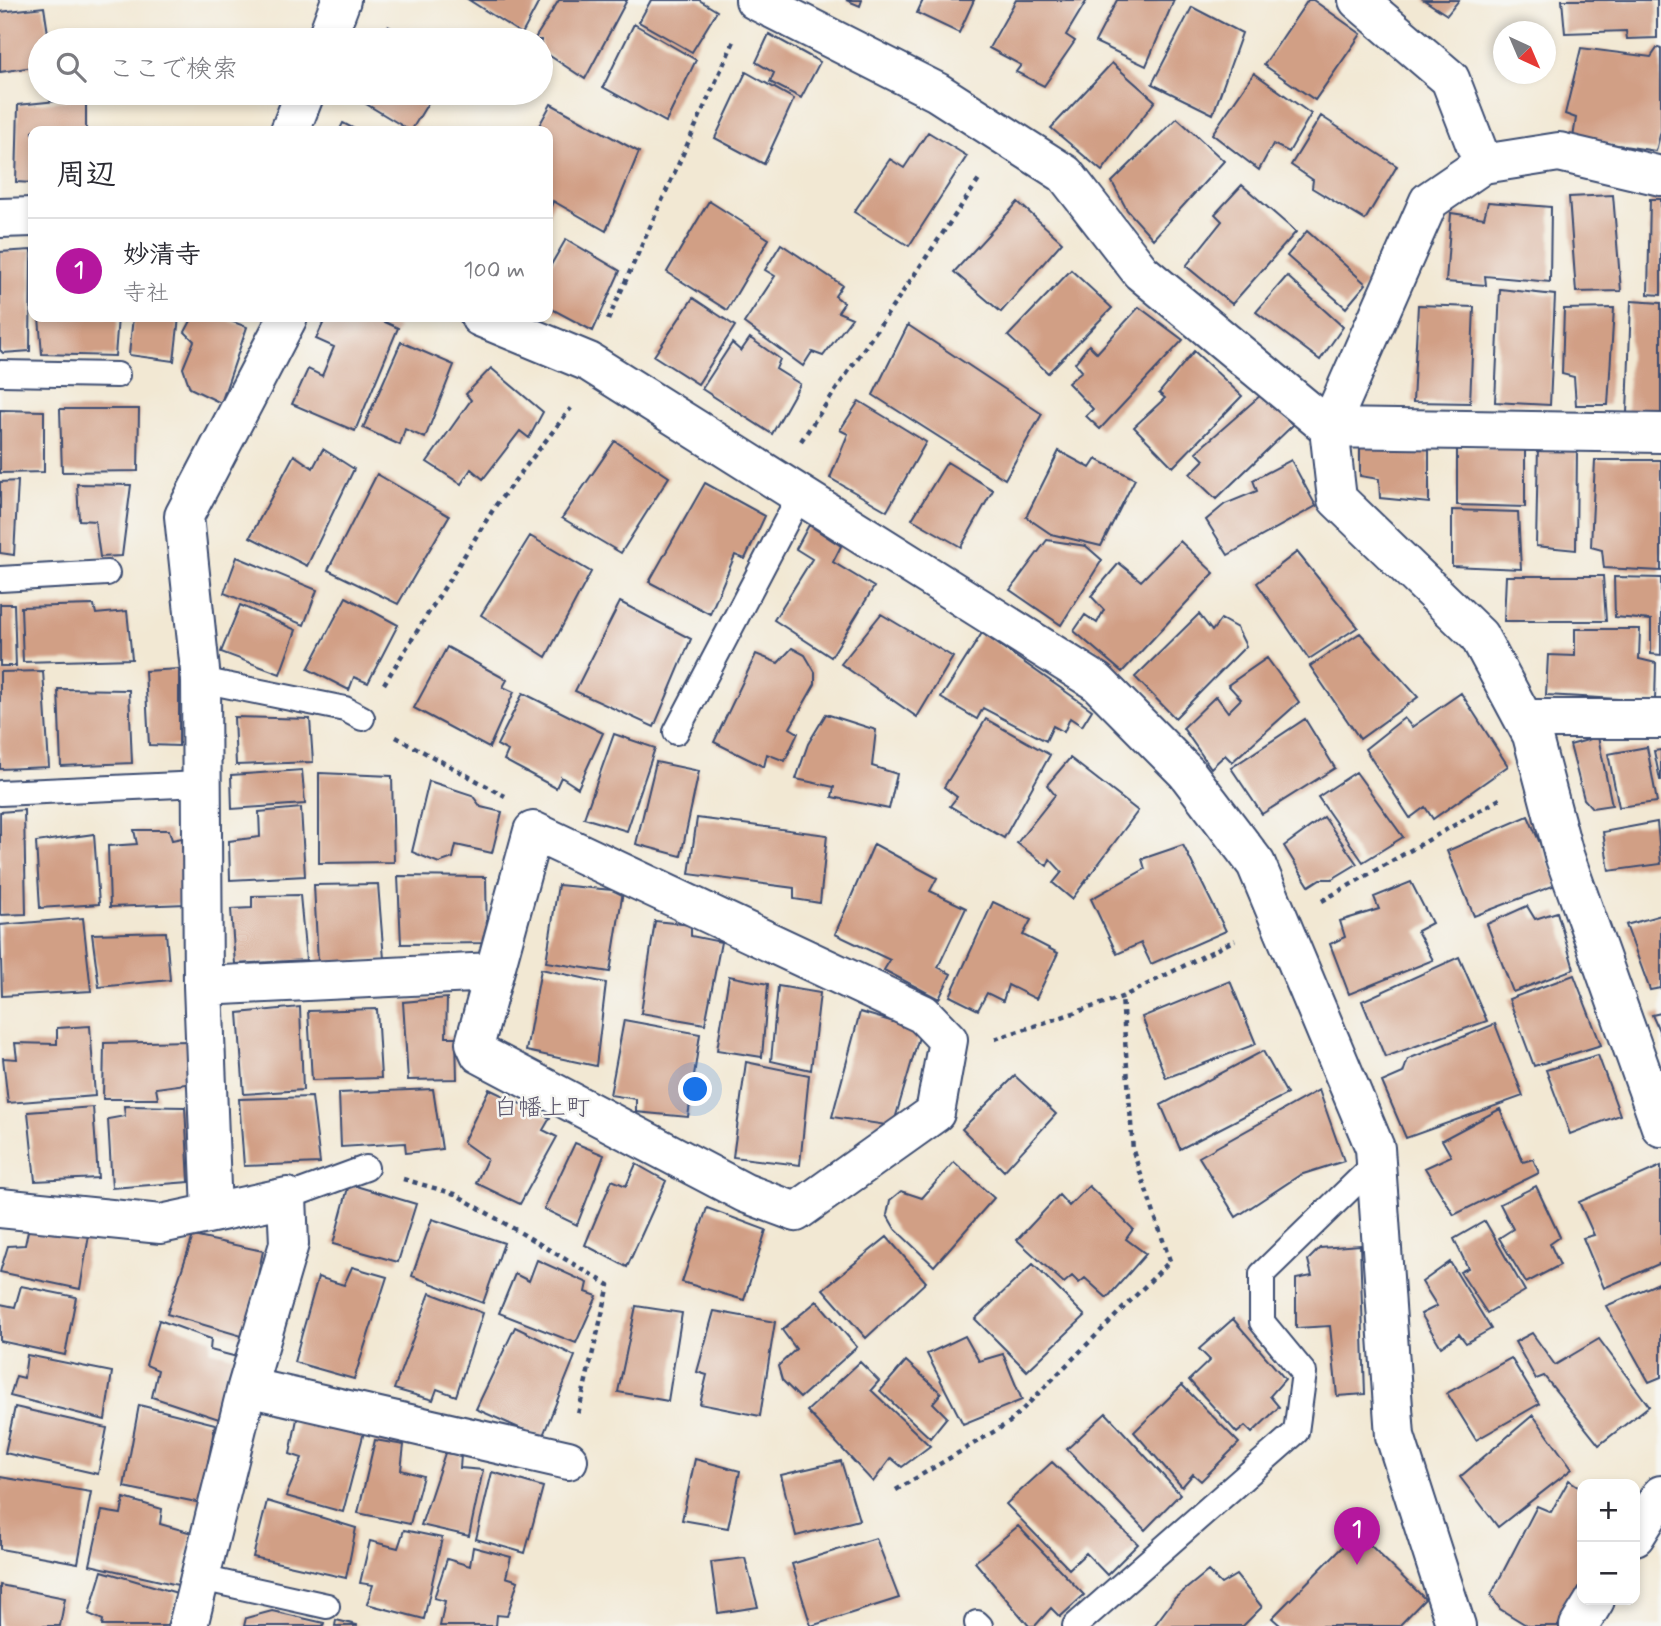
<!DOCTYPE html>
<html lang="ja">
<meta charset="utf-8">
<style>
body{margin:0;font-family:Mynerve,"Klee One",sans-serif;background:#f2f2f3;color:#2b2b33}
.controls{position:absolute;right:21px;bottom:21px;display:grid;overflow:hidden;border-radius:14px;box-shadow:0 4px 10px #0003}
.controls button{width:63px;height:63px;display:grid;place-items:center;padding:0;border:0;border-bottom:2px solid #e1e1e2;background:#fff;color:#2b2b33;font:35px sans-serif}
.compass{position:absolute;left:1493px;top:21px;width:63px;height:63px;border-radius:50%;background:#fff;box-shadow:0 4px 10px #0003;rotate:136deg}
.you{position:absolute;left:696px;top:1090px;width:24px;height:24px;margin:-18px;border:5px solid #fff;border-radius:50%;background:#1a73e8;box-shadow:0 0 0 10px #1a73e833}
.badge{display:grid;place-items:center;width:46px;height:46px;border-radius:50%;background:#b5179e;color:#fff;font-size:23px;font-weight:700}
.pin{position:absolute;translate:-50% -58px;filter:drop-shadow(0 2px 4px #0008)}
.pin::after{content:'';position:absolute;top:37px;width:24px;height:21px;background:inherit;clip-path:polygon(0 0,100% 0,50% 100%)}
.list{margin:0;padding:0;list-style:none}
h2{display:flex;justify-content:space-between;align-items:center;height:91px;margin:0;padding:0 28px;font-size:30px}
h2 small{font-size:23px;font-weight:400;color:#7c7c81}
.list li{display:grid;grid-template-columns:46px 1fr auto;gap:21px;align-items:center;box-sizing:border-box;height:105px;padding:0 28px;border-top:2px solid #e1e1e2}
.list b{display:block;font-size:26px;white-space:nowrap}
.list p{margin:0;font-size:23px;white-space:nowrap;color:#7c7c81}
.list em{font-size:23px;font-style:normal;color:#7c7c81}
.icon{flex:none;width:38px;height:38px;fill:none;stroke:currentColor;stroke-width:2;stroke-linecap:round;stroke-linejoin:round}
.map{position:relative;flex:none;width:1661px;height:1626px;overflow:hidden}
.search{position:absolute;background:#fff;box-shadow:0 4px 10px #0003;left:28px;top:28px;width:525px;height:77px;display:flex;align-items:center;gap:18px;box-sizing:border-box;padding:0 24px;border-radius:38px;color:#7c7c81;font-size:26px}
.panel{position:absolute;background:#fff;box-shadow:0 4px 10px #0003;left:28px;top:126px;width:525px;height:196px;border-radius:14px}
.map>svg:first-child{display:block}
.building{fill:#d19f85}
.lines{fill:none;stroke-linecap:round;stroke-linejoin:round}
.service-casing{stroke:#3b4b70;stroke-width:28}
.minor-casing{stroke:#3b4b70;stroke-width:42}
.path{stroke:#3b4b70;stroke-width:4.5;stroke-dasharray:5 5;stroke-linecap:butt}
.service{stroke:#fff;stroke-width:24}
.minor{stroke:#fff;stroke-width:38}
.labels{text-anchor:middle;stroke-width:5;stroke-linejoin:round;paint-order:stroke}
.neighbourhood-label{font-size:24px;fill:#5b566c;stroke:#f6f6f2}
</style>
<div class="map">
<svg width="1661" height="1626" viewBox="0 0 1661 1626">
<rect width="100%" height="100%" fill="#f6f6f2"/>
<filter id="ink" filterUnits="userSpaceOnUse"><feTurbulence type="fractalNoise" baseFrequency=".0143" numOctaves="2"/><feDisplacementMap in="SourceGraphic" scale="14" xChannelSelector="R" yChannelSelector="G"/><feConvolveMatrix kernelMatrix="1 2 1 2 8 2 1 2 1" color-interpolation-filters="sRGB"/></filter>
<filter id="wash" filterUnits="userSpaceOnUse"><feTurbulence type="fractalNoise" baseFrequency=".00686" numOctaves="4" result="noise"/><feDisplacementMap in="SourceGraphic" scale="28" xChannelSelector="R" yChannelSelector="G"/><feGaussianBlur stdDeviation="1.57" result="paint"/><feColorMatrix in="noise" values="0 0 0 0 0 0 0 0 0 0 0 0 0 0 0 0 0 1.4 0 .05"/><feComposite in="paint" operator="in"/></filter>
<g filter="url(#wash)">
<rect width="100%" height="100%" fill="#f2e8d3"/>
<g id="blocks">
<path class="building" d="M469 0H540L522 34Z
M559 0H627L585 79 541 50V40H534Z
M651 0H699L717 11 692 52 639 22Z
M846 0H862L860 6Z
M923 0H974L959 33 917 13Z
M1016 0H1087L1066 35 1075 41 1044 86 1016 72 1021 65 989 48Z
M1117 0H1174L1146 66 1095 42Z
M1308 0H1313L1361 34 1315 100 1264 65Z
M1424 0H1459L1447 15Z
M1562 0H1657V38L1627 39 1626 31 1565 33Z
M44 7 49 40H40V66L0 72V12Z
M1192 7 1242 33 1213 114 1152 84Z
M634 24 696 60 666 122 603 87Z
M388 26 412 40H380Z
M769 34 820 62 801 98 770 82 774 73 756 62Z
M1658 47 1661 48V131L1656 151 1573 138 1576 118 1565 114 1581 48 1651 57Z
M1112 63 1155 101 1102 171 1051 128Z
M746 72 794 99 764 164 715 138Z
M1254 73 1311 114 1289 152 1273 144 1259 170 1212 134Z
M348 93H434L411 131Z
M86 98V131H33V183L16 182 18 105Z
M551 104 639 152 606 231 553 201 548 216V131H536Z
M1321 116 1397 166 1365 220 1312 188 1313 180 1291 165Z
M1177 118 1224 161 1153 239 1127 210 1112 182Z
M343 123 358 131H339Z
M928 132 967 156 909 246 854 212 890 159 904 168Z
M1242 185 1296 232 1232 304 1186 266 1222 221 1215 214Z
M1613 195 1621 291 1576 292 1569 197Z
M1650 199H1661V295L1648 294Z
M709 201 769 239 727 310 667 272Z
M1018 202 1062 242 1001 312 954 272Z
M1488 202 1551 207 1550 282 1485 276 1486 285 1446 282 1451 213 1484 218Z
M1307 231 1366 284 1346 308 1287 256Z
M566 239 620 271 593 331 548 307V270Z
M781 244 842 285 835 296 844 303 838 312 852 318 823 356 812 352 803 366 744 323 775 276 765 270Z
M31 250 30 351 3 353 0 350V252Z
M1071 270 1112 308 1048 373 1008 336Z
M1287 276 1343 327 1320 360 1256 312Z
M1500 289 1555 295 1550 405 1495 402Z
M693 298 735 326 698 384 654 356Z
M1631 301 1661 303V415L1627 413Z
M1418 305 1474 307 1470 403 1413 402Z
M1139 307 1183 340 1100 429 1086 416 1093 409 1068 383 1082 371 1075 363 1089 345 1097 353Z
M1614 308 1608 405H1576L1574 377 1562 374 1564 309Z
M39 317H118L115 356 42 354Z
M133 317H179L174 361 129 355Z
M193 317H220L247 327 221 403 190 388 183 368 194 341 185 332Z
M326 317H374L398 328 355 431 292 404 308 369 322 376 334 347 316 339Z
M908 325 1042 414 1005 479 873 395Z
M750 338 780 359 776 369 800 384 772 434 702 389 732 343 741 351Z
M401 342 454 365 425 438 405 429 400 445 363 428Z
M1194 351 1242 396 1173 467 1134 427 1165 398 1159 393Z
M491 368 543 412 529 438 520 431 483 479 471 469 461 484 427 462 471 400 466 394Z
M1262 394 1293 425 1216 499 1190 474 1204 460 1196 452Z
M859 401 926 442 887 511 830 478 848 434 840 430Z
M60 409H139L138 471 62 472Z
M0 410 44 411V472L0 473Z
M1360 440 1429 441V503L1380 498 1379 479 1360 476Z
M615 441 669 477 621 553 562 518Z
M1538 446 1577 449 1576 550 1536 546Z
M1457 448H1525V507L1457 505Z
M323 449 354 469 307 566 250 537 294 455 313 468Z
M1059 451 1090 468 1096 459 1135 479 1101 546 1051 534 1026 517Z
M1291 460 1316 506 1228 555 1206 520 1225 504 1257 491 1253 480Z
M1595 460H1661V571L1604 568 1602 550 1591 547Z
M947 462 993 490 961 547 912 519Z
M377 474 449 516 398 604 328 570Z
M18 481 14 555 0 553V482Z
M705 483 765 516 745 559 735 555 710 614 649 582Z
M77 484 131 485 122 556 100 557 95 521 79 520Z
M1452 510 1518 512 1521 569 1452 566Z
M809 525 841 546 833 562 874 587 831 657 774 620 812 559 796 549Z
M530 536 591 572 546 657 481 615Z
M1047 540 1086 546 1102 560 1061 625 1010 590Z
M1180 541 1214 573 1122 672 1074 631 1085 615 1097 623 1104 610 1091 596 1119 563 1141 581Z
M1297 552 1358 627 1309 659 1257 583Z
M237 557 317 590 304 625 224 593Z
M1506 576H1603L1606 621H1504Z
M1614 577 1661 578V655L1651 654V620L1615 617Z
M346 597 398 625 368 683 354 677 349 690 308 669Z
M620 602 691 639 654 727 575 691Z
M0 604H14L16 666H0Z
M94 605 96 614 127 611 132 659 23 662 21 607Z
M240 605 296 630 280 674 221 652Z
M881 614 953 657 917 717 841 664Z
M1199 614 1212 631 1221 619 1237 628 1246 646 1175 718 1135 677Z
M1575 629H1640L1639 659 1656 663 1655 701 1546 695 1548 655 1575 656Z
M982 633 1092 710 1082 726 1070 718 1064 732 1053 726 1046 741 983 708 977 719 941 698Z
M1360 633 1418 697 1360 739 1310 666Z
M447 647 507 680 503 687 514 692 489 748 414 708Z
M792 648 805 655 815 672V684L790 728 798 733 785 761 767 754 764 767 714 742 756 654 778 663Z
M1267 658 1299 702 1232 762 1225 755 1211 768 1183 728 1216 696 1228 712 1241 699 1228 685Z
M179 669V746L149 745 145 671Z
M43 671 49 767 0 769V672Z
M58 689 129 690 132 763 61 766Z
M523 693 603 733 578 788 561 777 556 788 504 760 508 751 497 745Z
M1461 693 1508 766 1433 819 1425 807 1410 818 1365 749 1404 718 1412 727Z
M826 714 876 730 872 766 897 774 889 809 832 797 834 787 796 779 808 744Z
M234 717 310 719 313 762 236 765Z
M986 719 1050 755 1004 838 950 806 957 797 944 787Z
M1305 719 1335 768 1262 814 1231 768Z
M614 734 655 748 627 831 584 818Z
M1598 737 1612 805 1592 808 1584 799 1570 745Z
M1647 747 1657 802 1619 807 1608 754Z
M1661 750V780H1660L1654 751Z
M1070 758 1138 811 1072 899 1053 883 1062 872 1050 859 1047 866 1017 843 1055 795 1047 785Z
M656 762 699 771 681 856 636 844Z
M302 770 305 804 232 809 231 775Z
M1356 772 1403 837 1363 862 1318 797Z
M319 773 392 776 394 862 319 863Z
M429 781 472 795 481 807 502 812 492 853 456 845 453 858 439 863 412 852Z
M301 808 305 876 230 880 229 841 260 837 259 812Z
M24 810 26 914 0 915V812Z
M1528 816 1558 884 1474 916 1447 851Z
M1324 817 1357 864 1332 879H1320L1309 886 1284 846Z
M697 818 827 835 820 903 794 899V888L689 874Z
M1657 822 1661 864 1609 871 1603 832Z
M134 830H169L172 840 182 838 186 904 110 907 108 846 137 844Z
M94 834 99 904 40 908 36 842Z
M874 844 937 878 930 891 966 908 938 967 951 974 939 999 884 970 890 960 835 934Z
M1183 845 1226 931 1151 964 1141 943 1117 954 1091 899 1145 869 1142 859Z
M398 876 486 877 487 943 401 944Z
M1411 882 1432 923 1417 931 1433 960 1349 994 1330 944 1345 937 1340 921 1379 909 1374 897Z
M378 884 384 959 318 962 314 885Z
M558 885 623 891 610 972 546 962Z
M300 895 306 960 235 964 231 909 252 908V896Z
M993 902 1031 920 1023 935 1058 953 1036 999 1008 985 1003 1001 987 993 978 1010 950 996Z
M1527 906 1535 919 1557 912 1574 969 1513 992 1487 924Z
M1661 915V988L1650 990 1626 925Z
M83 918 91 991 2 996 0 925Z
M655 921 691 925V936L721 942 705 1024 641 1013Z
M166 932 170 980 99 987 92 934Z
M1459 957 1487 1021 1385 1057 1362 1001Z
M541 969 606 983 596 1066 526 1051Z
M1574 975 1601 1045 1534 1066 1509 999Z
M729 976 768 984 762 1057 717 1050Z
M1230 981 1256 1044 1166 1078 1142 1017Z
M778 986 820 993 811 1070 771 1061Z
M447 998 446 1037H456L457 1079 408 1080 403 1002Z
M300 1007 303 1090 244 1094 238 1013Z
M377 1009 381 1078 312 1080 308 1011Z
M860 1012 921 1030 893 1126 832 1117Z
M1661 1013V1035L1652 1015Z
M624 1020 700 1034 688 1117 636 1112V1099L610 1095Z
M1495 1024 1523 1096 1406 1138 1382 1082 1403 1073 1408 1059Z
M90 1026 95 1096 8 1103 3 1058 17 1059 15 1043 57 1044V1028Z
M188 1041 193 1083 156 1088 158 1099H103L104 1043Z
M1263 1051 1287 1094 1180 1149 1161 1105Z
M1598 1055 1620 1115 1570 1134 1546 1070Z
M746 1062 809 1075 800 1165 733 1157Z
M1015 1076 1056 1114 1004 1171 962 1129Z
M433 1089 442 1149 406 1153 405 1143 341 1147 339 1093Z
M489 1089 550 1118 543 1130 557 1137 520 1204 476 1183 487 1159 463 1142Z
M1319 1090 1344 1161 1300 1175 1236 1217 1199 1157Z
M312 1097 320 1163 244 1166 239 1099Z
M124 1106 185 1107 189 1182 112 1188 108 1119 125 1116Z
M93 1107 98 1178 35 1181 28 1112Z
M1500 1109 1523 1162 1533 1159 1539 1173 1454 1215 1425 1168 1451 1156 1442 1140Z
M575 1143 604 1155 577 1225 544 1209Z
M954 1162 994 1198 934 1266 895 1229 887 1215 890 1200 901 1191 922 1198Z
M636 1164 666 1181 627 1267 585 1245 612 1180 626 1186Z
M1661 1166V1263L1604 1288 1583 1238 1594 1235 1579 1202Z
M349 1184 416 1204 398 1262 333 1244Z
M1089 1186 1133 1229 1126 1239 1146 1254 1107 1298 1085 1278 1079 1283 1072 1276 1064 1283 1017 1240 1059 1195 1069 1206Z
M1536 1186 1560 1237 1550 1244 1560 1265 1526 1283 1499 1238 1513 1229 1500 1204Z
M707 1208 766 1230 744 1300 682 1282Z
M432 1219 504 1243 483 1303 412 1276Z
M1485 1221 1525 1291 1487 1313 1460 1272 1468 1268 1454 1239Z
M30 1222 89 1235 80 1289 0 1272 8 1246 25 1245Z
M193 1236 263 1251 245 1337 167 1314Z
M887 1237 926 1282 866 1338 823 1289Z
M1360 1245 1365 1394 1337 1396 1330 1326 1296 1328V1279L1312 1276 1308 1260 1320 1248Z
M537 1260 588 1283 586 1292 597 1296 576 1343 499 1313 515 1274 529 1281Z
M1450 1262 1491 1329 1466 1343 1459 1334 1441 1347 1421 1314 1437 1306 1422 1282Z
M1033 1264 1085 1316 1027 1371 975 1319Z
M352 1267 387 1277 354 1379 294 1362 318 1277 344 1285Z
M1661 1282V1377L1649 1382 1606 1306Z
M21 1286 76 1297 65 1355 0 1341V1304L15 1307Z
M430 1293 483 1313 456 1396 437 1389 433 1400 394 1389Z
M817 1301 857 1347 800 1398 782 1380 778 1366 796 1349 782 1330Z
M636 1306 682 1313 668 1401 618 1392Z
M714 1311 775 1322 760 1416 700 1404 707 1375 697 1372Z
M1233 1319 1285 1379 1270 1396 1279 1407 1252 1433 1245 1426 1237 1433 1189 1380 1210 1360 1199 1349Z
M159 1320 211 1339 210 1350 241 1358 225 1421 152 1397 158 1370 146 1365Z
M515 1327 575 1356 542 1438 476 1409Z
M1532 1333 1555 1365 1599 1339 1649 1406 1599 1445 1544 1376 1536 1379 1515 1342Z
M965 1336 979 1361 1003 1354 1022 1400 963 1424 927 1354Z
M27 1355 112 1372 105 1420 10 1396 16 1376 24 1378Z
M1511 1358 1539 1404 1476 1440 1447 1393Z
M906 1361 941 1393 933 1403 947 1417 930 1438 880 1391Z
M860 1362 879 1381 871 1390 930 1446 902 1467 891 1458 873 1482 807 1411Z
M1182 1385 1239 1443 1201 1481 1193 1474 1182 1487 1134 1432Z
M139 1405 215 1424 201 1503 124 1487Z
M15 1407 107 1428 98 1474 5 1453Z
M1106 1413 1180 1494 1145 1530 1067 1449Z
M298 1414 365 1428 343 1512 286 1496 302 1458 290 1454Z
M1533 1415 1572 1469 1498 1527 1460 1477Z
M375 1440 404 1445 401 1470 423 1476 410 1524 358 1513Z
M445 1453 461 1455 460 1468 483 1470 469 1536 421 1525Z
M695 1459 740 1471 728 1528 682 1520Z
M841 1461 859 1520 796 1536 781 1475Z
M1052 1462 1138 1544 1107 1575 1086 1553 1069 1569 1006 1504Z
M492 1472 543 1487 525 1553 476 1539Z
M0 1477 91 1492 78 1563 0 1549Z
M1569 1480 1582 1489V1582L1558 1626H1528L1500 1609 1491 1595 1537 1506 1551 1512Z
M124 1498 162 1509 160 1524 192 1533 178 1585 90 1565 102 1511 121 1514Z
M267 1501 356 1528 346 1578 253 1557Z
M1018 1526 1084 1595 1060 1617 1051 1608 1035 1626H1029L975 1562Z
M404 1530 442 1538 424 1619 367 1604 373 1585 360 1583 370 1541 398 1548Z
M1357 1532 1425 1599 1399 1626H1281L1272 1618Z
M876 1538 899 1598 811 1626 792 1564Z
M473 1547 511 1557 506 1577 518 1581 507 1616 497 1615 496 1626H440L445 1601 434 1598 447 1559 470 1566Z
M745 1558 758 1607 718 1613 711 1562Z
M102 1571 177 1593 167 1626H102L103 1620 89 1614Z
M1208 1571 1221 1584 1236 1575 1262 1607 1243 1626H1154L1175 1598Z
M0 1585 65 1598 60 1626H0Z
M272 1611 324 1623 323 1626H244L246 1618Z
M336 1620 357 1625V1626H335Z"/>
</g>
</g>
<g filter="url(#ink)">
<use href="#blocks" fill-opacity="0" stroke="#3b4b70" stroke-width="2"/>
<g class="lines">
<g class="service-casing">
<path id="service" d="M0 373 117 375
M0 579 107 573
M201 680 345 709 362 718
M676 732 800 495
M0 793 201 784
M287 1197 366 1168
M201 1578 327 1606
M977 1623 980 1626
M1075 1626 1296 1432 1304 1373 1262 1322V1274L1376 1163"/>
</g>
<g class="minor-casing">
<path id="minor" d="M755 0 937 92 1065 174 1141 272 1329 428 1661 433
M1358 0 1450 79 1483 164
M326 40 341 0
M290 131 305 93
M1661 176 1559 152 1483 164 1429 201 1329 428 1337 499 1479 636 1532 735 1564 855 1661 1127
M0 218 33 217
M480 317 589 362 1097 682 1187 773 1256 864 1375 1148 1395 1436 1456 1626
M1524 719H1661
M533 831 923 1014 948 1040 935 1113 796 1212 745 1193 480 1054 475 1043Z
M203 986 493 972
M0 1208 161 1224 287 1197 289 1244 247 1387 188 1626
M212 1212 203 986 201 680 184 516 288 317
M247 1387 568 1460
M1635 1536 1661 1495
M1579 1626 1595 1600"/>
</g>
<path class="path" d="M608 320 734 41
M801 441 981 177
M384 684 496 505 571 408
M396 737 505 796
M1322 901 1500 799
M995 1039 1122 997 1235 940
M403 1179 455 1194 609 1285 578 1414
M896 1490 1010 1422 1170 1261 1133 1151 1122 997"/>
<use href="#service" class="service"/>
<use href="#minor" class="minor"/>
</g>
</g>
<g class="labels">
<g class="neighbourhood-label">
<text x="542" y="1115">白幡上町</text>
</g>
</g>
</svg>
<div class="controls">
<button>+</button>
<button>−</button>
</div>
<svg class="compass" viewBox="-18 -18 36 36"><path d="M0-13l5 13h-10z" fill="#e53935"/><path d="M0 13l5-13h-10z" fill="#7c7c81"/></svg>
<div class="you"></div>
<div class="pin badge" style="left:1357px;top:1565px">1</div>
<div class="search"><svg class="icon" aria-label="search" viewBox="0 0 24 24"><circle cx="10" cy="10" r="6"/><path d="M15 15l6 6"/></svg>ここで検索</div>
<section class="panel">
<h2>周辺<small></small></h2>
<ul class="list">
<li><span class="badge">1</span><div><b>妙清寺</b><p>寺社</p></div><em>100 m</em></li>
</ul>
</section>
</div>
